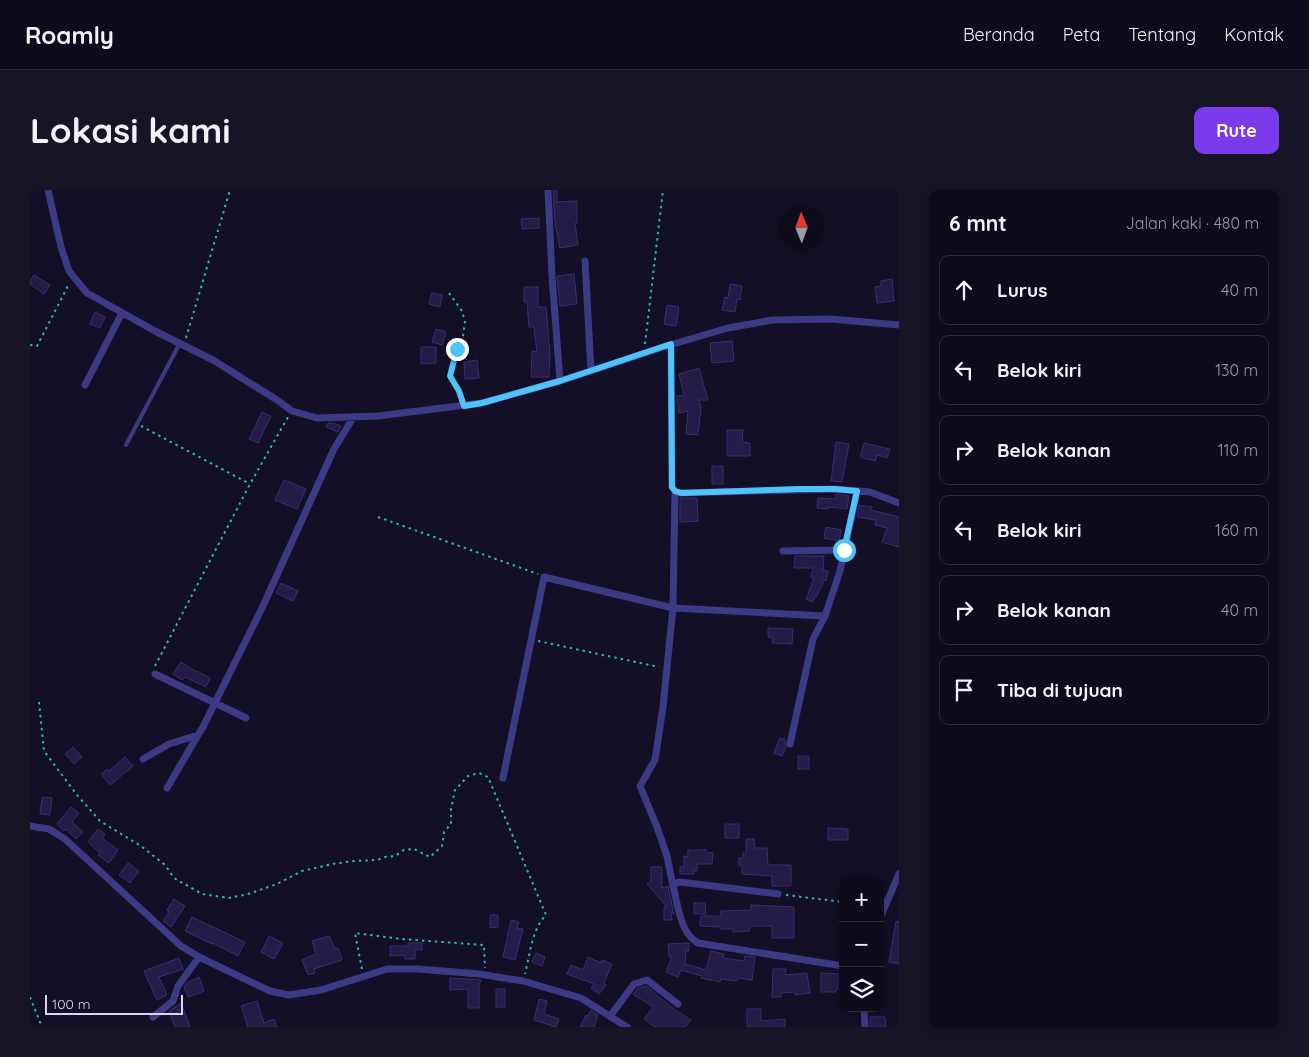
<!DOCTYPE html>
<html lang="id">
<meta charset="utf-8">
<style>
body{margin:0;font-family:Quicksand,sans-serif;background:#171425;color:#f1f3f6}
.controls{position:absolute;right:15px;bottom:15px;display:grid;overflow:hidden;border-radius:10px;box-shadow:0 2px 8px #0003}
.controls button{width:45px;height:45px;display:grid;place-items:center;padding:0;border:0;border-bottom:1px solid #2e2b3b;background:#0e0b1c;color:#f1f3f6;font:25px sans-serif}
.compass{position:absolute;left:749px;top:15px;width:45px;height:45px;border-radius:50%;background:#0e0b1c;box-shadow:0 2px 8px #0003;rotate:359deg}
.scale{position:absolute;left:15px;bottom:12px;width:138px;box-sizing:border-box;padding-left:5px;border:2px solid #d9d4ff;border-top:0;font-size:14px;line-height:18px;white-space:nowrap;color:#d9d4ff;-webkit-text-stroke:4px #130f26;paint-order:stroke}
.stop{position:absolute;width:15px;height:15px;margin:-11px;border:4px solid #4fc3f7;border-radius:50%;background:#fff}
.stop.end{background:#4fc3f7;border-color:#fff;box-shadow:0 1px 5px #0008}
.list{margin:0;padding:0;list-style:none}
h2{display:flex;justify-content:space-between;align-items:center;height:65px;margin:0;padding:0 20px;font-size:21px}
h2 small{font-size:16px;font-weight:400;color:#9b9ba3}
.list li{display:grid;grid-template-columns:32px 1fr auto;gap:15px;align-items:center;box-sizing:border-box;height:70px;margin:0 10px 10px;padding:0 10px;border:1px solid #2e2b3b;border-radius:10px}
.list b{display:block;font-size:19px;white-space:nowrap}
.list em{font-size:16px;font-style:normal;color:#9b9ba3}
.icon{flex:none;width:28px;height:28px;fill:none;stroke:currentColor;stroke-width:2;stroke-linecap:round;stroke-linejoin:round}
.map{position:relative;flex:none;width:869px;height:837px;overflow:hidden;border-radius:10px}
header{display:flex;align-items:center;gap:30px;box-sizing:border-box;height:70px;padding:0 25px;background:#0e0b1c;border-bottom:1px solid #2e2b3b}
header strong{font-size:24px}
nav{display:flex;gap:28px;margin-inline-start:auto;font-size:18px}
.intro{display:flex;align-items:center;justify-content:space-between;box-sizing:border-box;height:120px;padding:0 30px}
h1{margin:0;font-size:35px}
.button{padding:12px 22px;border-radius:10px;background:#7c3aed;color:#fff;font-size:18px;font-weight:700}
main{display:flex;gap:30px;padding:0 30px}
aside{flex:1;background:#0e0b1c;border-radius:10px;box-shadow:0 2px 8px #0003}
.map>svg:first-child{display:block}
.building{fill:#241b47;stroke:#3b2d73}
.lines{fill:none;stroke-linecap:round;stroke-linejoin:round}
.path{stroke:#2fb8b0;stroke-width:2;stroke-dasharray:2.5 4;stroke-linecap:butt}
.service{stroke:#3d3a85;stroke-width:4}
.minor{stroke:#3d3a85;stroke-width:7}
.route{stroke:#4fc3f7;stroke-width:6}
</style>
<header>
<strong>Roamly</strong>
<nav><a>Beranda</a><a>Peta</a><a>Tentang</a><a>Kontak</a></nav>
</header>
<div class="intro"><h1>Lokasi kami</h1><a class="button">Rute</a></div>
<main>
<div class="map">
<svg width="869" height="837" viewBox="0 0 869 837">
<rect width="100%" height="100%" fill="#130f26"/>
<path class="building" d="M523 0H527V12L547 11V33H545L548 55 530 58 525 33Z
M509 28V38L492 39 491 29Z
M544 84 547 114 530 116 527 86Z
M4 85 20 95 14 104 0 94V91Z
M862 89 864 111 847 113 845 97 851 96V91Z
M700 94 712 96 710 110 707 109 705 122 692 120 695 107 698 108Z
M494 97H508V117H516L520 163 519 187H501L502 161 507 162 504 137H499L497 112H494Z
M402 103 412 105 410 117 399 114Z
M637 115 649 117 646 136 634 134Z
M65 122 75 127 70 138 60 134Z
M406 139 416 142 412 155 402 152Z
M702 151 704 171 682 173 680 153Z
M391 157H406V173L391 174Z
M447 170 449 188 435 189 434 172Z
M669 178 678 210H669L671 218 668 245 656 244 658 221 649 223 647 211V206L654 205 649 184Z
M232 222 241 226 228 253 219 249Z
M298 233H303L311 236 308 242 296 237Z
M697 240H713L712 252 720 253V266H697Z
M806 252 819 254 812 292 801 291Z
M834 253 860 259 857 268 847 265 845 271 830 267Z
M682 276H693V294H682Z
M254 290 276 299 267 319 245 310Z
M806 304 819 306 817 319 798 317V319L787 318 788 308 806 309Z
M650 308H667L668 331 650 332Z
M829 315 842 317 841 320 869 327V357L852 352 857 338 845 335 846 330 827 327Z
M796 337 811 340 809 351 794 348Z
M765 366H794L793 380 798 381 796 391 794 390 787 406H785L783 412 776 409 784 388 781 387 783 378H764Z
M251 393 268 401 263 411 246 403Z
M738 438 763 439 762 454 742 453 743 448 738 447Z
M151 472 167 482V481L180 488 176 497 155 487 152 490 143 484Z
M750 548 755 550 756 557 752 566 744 563Z
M43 557 52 567 44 574 35 564Z
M768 566H779V579H768Z
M95 567 103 576 80 595 71 584 78 579 79 581Z
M12 607 22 608 20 625 10 624Z
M41 617 49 623 42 632 53 642 46 649 36 639 34 641 27 634Z
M695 634H709V648H695Z
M798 638 818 639V650H798Z
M68 639 75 644 72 648 88 660 79 673 68 665 70 663 58 652Z
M716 649H724L725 658H737L738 675H761V696H742V686L712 684V676H709V668H713V663H716Z
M658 660H676V662L683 663 682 674H667V681H664V684H650V677H654V666L658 667Z
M98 673 109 681 100 693 89 685Z
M621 677H632V698L638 696 644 725 641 722 642 730H634V717H637L617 694 621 691Z
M144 709 155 716 141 737 133 731 139 722 137 720Z
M664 713H675L676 724H664Z
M721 715 764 717V748H742V736H720L719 741 703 742V739H690V737L670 736 671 726H691V721L721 720Z
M460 725H468V737L460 738Z
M162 727 215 752 208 766 183 753 182 754 155 741Z
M481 730 489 732 487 738 493 739 485 770 473 767Z
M866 731 869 732V774L859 772Z
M239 746 253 753 244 769 231 762Z
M299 746 305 759 308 758 312 770 284 779 285 783 278 785 272 770 286 764 282 751Z
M378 753H392V760H385V769H375V765L360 766V756H378Z
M659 753V761H656L655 774 676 780 681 761 694 764 693 768 714 771 715 766 725 767 722 790 708 788 707 791 691 789 690 792 671 788 672 786 651 780 648 787 636 782 642 767H639L638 754Z
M506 763 515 767 512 776 502 772Z
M558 767 571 773 572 770 582 774 574 793 576 795 569 804 561 798 564 794 537 784 541 775 553 780Z
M149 768 153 779 129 787 137 805 127 810 114 781Z
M743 779H756L755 785 777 783 780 803 765 805V802L751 803V807H742Z
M791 783 813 784V799H806V802H791Z
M169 787 174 801 158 807 154 797 158 792Z
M420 788 451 790 449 795V818H438V799L420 800Z
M616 796 641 817 661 830 655 837H625L614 829 623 817 603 804 608 798Z
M466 799H475V817H466Z
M509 809 517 811 514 824 529 829 526 837 504 830Z
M227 811 234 833 244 829 247 837H218L211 816Z
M151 813 160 837H145L139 821Z
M717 819H731V831L755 829V837H717Z
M561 820 568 825 564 837H550L556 825 558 826Z
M840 827H855L856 837H840Z"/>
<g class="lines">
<path class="path" d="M419 103 432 121 435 132 433 146 427 159 420 186 431 208
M156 148 200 0
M615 154 633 0
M0 155 7 156 39 94
M111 236 220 294
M348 327 508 384
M508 451 629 477
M125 476 220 294 258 227
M9 512 14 561 47 605 70 631 111 656 135 675 144 688 172 704 199 708 218 704 247 694 272 681 302 674 324 671 347 670 355 667 365 666 374 660 384 659 400 667 412 656 414 642 421 634V619L425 600 438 586 449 583 458 587 516 725C502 739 500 764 495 784
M756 705 813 712
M332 779 325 743 371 749 454 755 455 778
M0 807 12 837"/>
<path class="service" d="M96 255 150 153"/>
<path class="minor" d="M18 0 31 57 39 81 57 103 125 141 183 170 244 208 262 221 287 228 348 226 452 213 530 191 633 157 698 138 742 130 801 129 869 135
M518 0 522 86 530 191
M555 71 561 181
M55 195 92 123
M645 301 651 303 805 299 840 302 869 313
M753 361 814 360
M125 484 216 528
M760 554 783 449 795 426 810 381 827 301
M113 569 139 554 168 545 173 537 233 416 304 259 323 228
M473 588 514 387 643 418 645 301 642 297 641 155
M137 598 168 545
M0 636 19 639 35 649 151 756 169 767 240 801 259 805 291 800 357 779H388L449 784 493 791 551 808 597 837
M643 696 637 666 627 637 610 596 625 570 633 517 643 418 795 426
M748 704 650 692 645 693 643 696C648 715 650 743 668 753L813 776
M850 728 869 684
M834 818 835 837
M581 825 604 794 617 790 648 814
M123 827 143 811 148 796 169 767"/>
</g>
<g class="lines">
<path class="route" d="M427 159 420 186 429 201 434 216 452 213 530 191 641 154 642 297 645 301 651 303 770 299H805L827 301 814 360"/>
</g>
</svg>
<div class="controls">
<button>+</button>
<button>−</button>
<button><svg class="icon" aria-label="layers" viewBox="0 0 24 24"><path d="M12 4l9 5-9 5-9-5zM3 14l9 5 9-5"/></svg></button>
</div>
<svg class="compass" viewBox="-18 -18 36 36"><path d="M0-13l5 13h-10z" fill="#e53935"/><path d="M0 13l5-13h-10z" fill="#9b9ba3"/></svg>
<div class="scale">100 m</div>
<div class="stop" style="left:814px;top:360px"></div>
<div class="stop end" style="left:427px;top:159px"></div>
</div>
<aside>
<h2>6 mnt<small>Jalan kaki · 480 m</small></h2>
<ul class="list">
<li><svg class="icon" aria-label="ahead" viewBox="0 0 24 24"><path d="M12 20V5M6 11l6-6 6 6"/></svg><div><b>Lurus</b></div><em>40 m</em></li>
<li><svg class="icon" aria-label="left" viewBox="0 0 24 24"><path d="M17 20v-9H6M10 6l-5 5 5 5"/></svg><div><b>Belok kiri</b></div><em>130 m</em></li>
<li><svg class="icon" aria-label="right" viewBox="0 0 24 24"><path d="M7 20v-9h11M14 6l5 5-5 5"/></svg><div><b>Belok kanan</b></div><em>110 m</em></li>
<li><svg class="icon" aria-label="left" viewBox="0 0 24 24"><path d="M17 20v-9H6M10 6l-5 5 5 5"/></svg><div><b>Belok kiri</b></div><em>160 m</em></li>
<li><svg class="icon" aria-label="right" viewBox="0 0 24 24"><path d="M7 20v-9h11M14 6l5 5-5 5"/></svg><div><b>Belok kanan</b></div><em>40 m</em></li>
<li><svg class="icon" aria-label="arrive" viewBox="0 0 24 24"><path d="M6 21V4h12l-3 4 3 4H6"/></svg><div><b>Tiba di tujuan</b></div></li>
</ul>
</aside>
</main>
